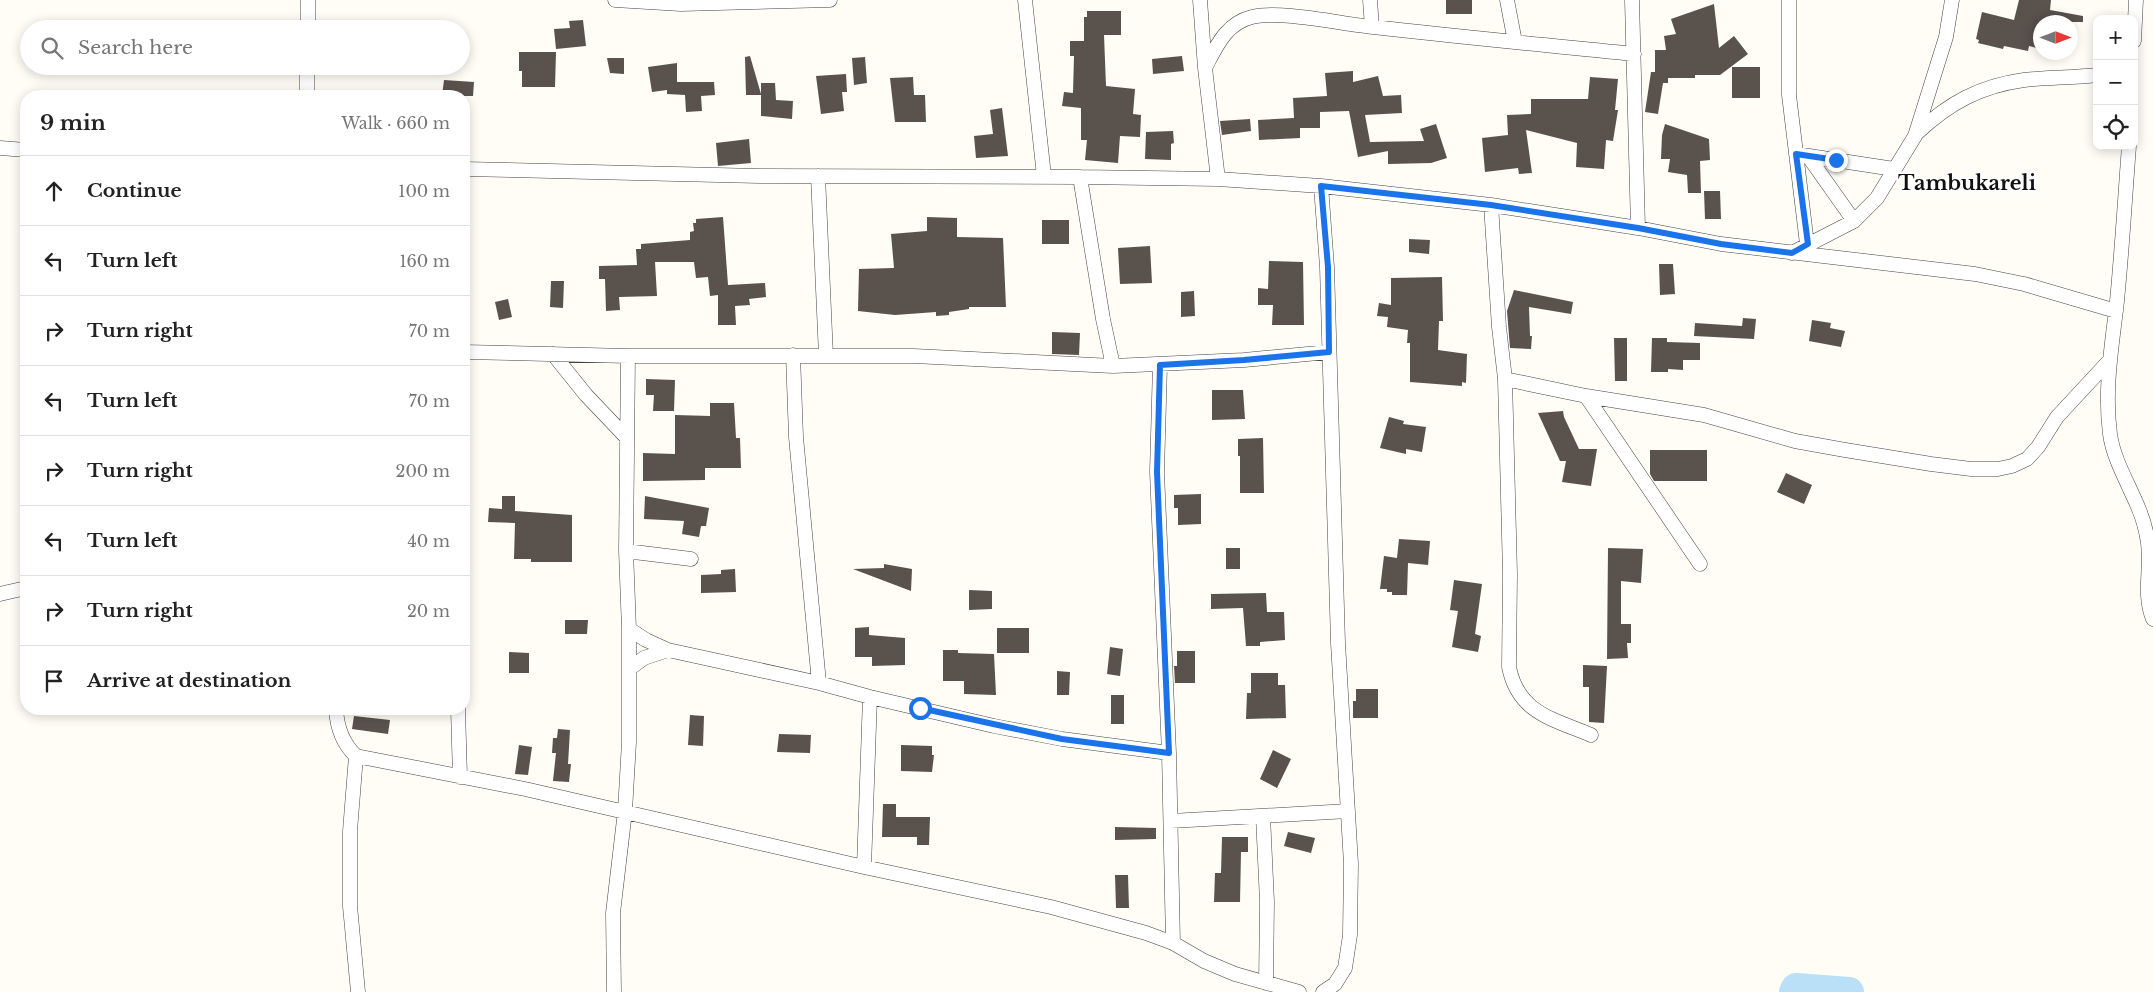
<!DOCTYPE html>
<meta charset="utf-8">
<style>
body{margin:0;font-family:"Libre Baskerville",serif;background:#f2f2f2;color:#222}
.controls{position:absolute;right:15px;top:15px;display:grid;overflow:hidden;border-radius:10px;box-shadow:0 2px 12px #0003}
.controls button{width:45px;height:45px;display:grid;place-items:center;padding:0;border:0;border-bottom:1px solid #e0e0e0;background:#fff;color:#222;font:25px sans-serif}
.compass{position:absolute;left:2033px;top:15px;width:45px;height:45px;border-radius:50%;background:#fff;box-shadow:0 2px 12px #0003;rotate:90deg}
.stop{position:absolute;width:15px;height:15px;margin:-11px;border:4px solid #1a73e8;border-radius:50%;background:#fff}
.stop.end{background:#1a73e8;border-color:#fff;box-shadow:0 1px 5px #0008}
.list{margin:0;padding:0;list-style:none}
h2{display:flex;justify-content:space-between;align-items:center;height:65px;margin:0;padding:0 20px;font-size:21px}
h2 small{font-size:16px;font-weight:400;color:#767676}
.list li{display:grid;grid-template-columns:32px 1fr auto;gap:15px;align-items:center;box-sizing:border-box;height:70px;padding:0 20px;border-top:1px solid #e0e0e0}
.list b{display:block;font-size:19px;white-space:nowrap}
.list em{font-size:16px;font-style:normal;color:#767676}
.icon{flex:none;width:28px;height:28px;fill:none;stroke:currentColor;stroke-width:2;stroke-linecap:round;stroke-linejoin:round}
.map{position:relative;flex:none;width:2153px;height:992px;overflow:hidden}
.search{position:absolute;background:#fff;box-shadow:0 2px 12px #0003;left:20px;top:20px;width:450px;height:55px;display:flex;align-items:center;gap:12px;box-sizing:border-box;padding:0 18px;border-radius:28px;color:#767676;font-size:19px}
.panel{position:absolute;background:#fff;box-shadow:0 2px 12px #0003;left:20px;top:90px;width:450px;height:625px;border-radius:20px}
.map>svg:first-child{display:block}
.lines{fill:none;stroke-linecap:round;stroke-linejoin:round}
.river{stroke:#b9e0f7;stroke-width:30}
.building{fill:#5a524d}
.minor-casing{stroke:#444;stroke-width:15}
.minor{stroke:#fff;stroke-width:14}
.route{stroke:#1a73e8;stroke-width:6}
.labels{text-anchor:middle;stroke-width:5;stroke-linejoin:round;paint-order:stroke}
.quarter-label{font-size:20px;font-weight:bold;fill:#111;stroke:#fff}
</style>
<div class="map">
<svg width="2153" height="992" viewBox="0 0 2153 992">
<rect width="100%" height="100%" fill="#fffdf5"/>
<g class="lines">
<path class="river" d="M1794 992 1796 988 1849 992"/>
</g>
<path class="building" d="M1446 0H1472V14H1446Z
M2019 0H2051L2050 10 2083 16V22H2040V49L2029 46 2028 51 2004 46 2003 49 1978 43 1979 40 1976 39 1982 12 2014 20Z
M1714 4 1719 48 1734 36 1748 54 1720 75H1695V78H1668V83H1663L1658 114 1645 112 1651 72H1655V50H1666L1664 36 1676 34 1671 19Z
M1087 11H1121V35H1104L1106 86 1135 89 1133 114 1141 115 1140 137 1120 136 1118 163 1085 160 1087 140H1081V108L1062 106 1064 92 1073 93 1074 56H1070V41H1084V17H1087Z
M583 20 586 46 556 49 554 29 570 28 569 21Z
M519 52H556L555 87H522V71H519Z
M750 56 761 94V83H775L776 100 793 101 792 119 761 116V95H746L745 57Z
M1182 56 1184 71 1153 74 1152 59Z
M865 57 867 83 854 85 852 58Z
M607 58H624V74L610 73Z
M677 63V82H714L715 95 701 96 702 111 686 112 685 95 667 94V90L652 92 648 67Z
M1732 67H1760V98H1732Z
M1353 71V82L1378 76 1383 96 1401 95 1402 113 1365 115 1370 142 1424 141 1420 129 1436 124 1447 158 1431 163 1388 164V151L1358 157 1349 111 1320 112V128H1300V138L1259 140 1258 120 1294 118 1293 98 1327 96 1325 73Z
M846 74 847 92H842L844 111 821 114 816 76Z
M913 77 914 95H925L926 122H895L890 78Z
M1590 77 1618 79 1615 110H1618L1613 141 1606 140 1604 169 1576 167 1577 143 1526 130 1532 173 1519 174 1518 168 1485 172 1482 138 1508 135 1507 115 1531 114V99H1588Z
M444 80 474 82 473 96H442Z
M1002 108 1008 156 976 158 974 136 993 134 990 110Z
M1250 119 1251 131 1222 135 1220 121Z
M1665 124 1709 139 1710 160 1700 161 1701 193H1688L1687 175 1668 172 1670 159H1661L1662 135Z
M1173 131 1174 143 1171 144V160L1145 159 1146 132Z
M749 139 751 163 718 166 716 143Z
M1704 191H1720L1721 219H1705Z
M723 217 728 285 765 283 766 297 749 299 750 305 735 306 736 325H718V295L710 296 708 277 696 278 694 262H655L657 296 619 297 620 310 606 311 605 279H599V266L637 265 636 249H641V244L690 240V232L694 231 693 223H696V219Z
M927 217 957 218V237L1003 238 1006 307H969V309L949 312V315L936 316V312L895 315 858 311 859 269 894 268 891 234 927 231Z
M1042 220H1069V244H1042Z
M1409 239 1430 240 1429 254 1409 252Z
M1150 246 1152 283 1120 284 1118 248Z
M1269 261 1303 262 1304 325H1272L1273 305H1258V288L1268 289Z
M1659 264H1673L1675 294 1660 295Z
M1442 277 1443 321H1439L1438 350 1467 354 1466 383 1462 382V386L1410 382V343H1407L1408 330 1387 327 1388 317 1377 316 1379 303 1391 305V278Z
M551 281H564L563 308 550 307Z
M1514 290 1573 302 1571 314 1529 307 1530 336H1532L1531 349 1510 348 1507 311Z
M1194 291 1195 316 1181 317V292Z
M508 299 512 317 499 320 495 302Z
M1743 318 1756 319 1754 339 1694 336 1695 323 1742 326Z
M1812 320 1831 323 1830 328 1845 331 1841 347 1809 341Z
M1052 332 1080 333 1079 355 1052 354Z
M1614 338H1627V381H1615Z
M1652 338H1667V342L1700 343V360H1683V370L1668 369V372H1651Z
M646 379 675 380 674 411H653L654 395H646Z
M1212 390H1243L1245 419 1212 420Z
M710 403H734L736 438H740L741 468H705V480L643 481V453L675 454V415L710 416Z
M1563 411 1564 417 1579 449H1597L1591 486 1562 482 1566 461H1560L1538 413Z
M1389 417 1404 421 1403 424 1426 427 1422 452 1406 449V454L1380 448Z
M1263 438 1264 493H1240V456H1238V439Z
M1650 450H1707V481H1654L1650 474Z
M1786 473 1812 485 1804 504 1777 492Z
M1201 494V524L1178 525V508H1174V495Z
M502 496H515V511L572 515V562H531V559H514L515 523 488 522 489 508 502 509Z
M645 496 709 508 706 526H701L699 537 682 534 684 521 644 519Z
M1399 539 1430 541 1428 565 1408 563 1407 595H1392V592H1387V589H1380L1384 556 1397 558Z
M1226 548H1240V569H1226Z
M1608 548 1643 549 1641 583 1621 581V624H1631V643H1627L1628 658 1607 659Z
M884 564 912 569 911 591 853 569 884 568Z
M735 569 736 592 701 593V575L721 574V570Z
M1454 580 1482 584 1475 634 1481 636 1478 652 1452 647 1458 611 1450 610Z
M969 590 992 591V609L969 610Z
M1266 593 1267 612H1284L1285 640 1260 642V646H1246L1243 608 1211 609V594Z
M565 620H588L587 634H565Z
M869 627V635L905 638V665L872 666V657H855V628Z
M997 628H1029V653H997Z
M1110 647 1123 649 1120 676 1107 674Z
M943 650H958V653L994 654 996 695 964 694V681H943Z
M1177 651H1195V683H1175L1174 666H1177Z
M509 652 529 653V673H509Z
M1583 665 1607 666 1604 723 1589 722V687H1583Z
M1057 671 1070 672 1069 695H1057Z
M1251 673H1278V685H1285L1286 718 1246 719 1247 693H1251Z
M1356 689H1378V718H1353V701H1356Z
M1111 695H1124V724H1111Z
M690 715 704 716 703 746 688 745Z
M354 716 390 720 388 734 352 729Z
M558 729 570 730 568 764H571L569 782 553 781 556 753H552L553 738H557Z
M779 734 811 735 810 753 777 752Z
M519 745 532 747 528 775 515 774Z
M901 745 932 746V755H934L932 772 901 771Z
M1273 750 1291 759 1277 788 1260 779Z
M883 804H896V817H930L929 845H917V837H882Z
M1115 827 1156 828V839L1115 840Z
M1288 832 1315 838 1311 853 1284 846Z
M1222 837H1248V852H1241L1240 902H1214L1215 873H1221Z
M1115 875H1128L1129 908H1116Z"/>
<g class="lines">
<g class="minor-casing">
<path id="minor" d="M615 0 681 4 830 0
M1025 0 1044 176
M1200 0 1205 68 1218 179
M1370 0 1372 27
M1507 0 1515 42
M1632 0 1638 228
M1789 0V95L1807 244
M308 29V0
M2134 41 2136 0
M1205 68C1216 47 1226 23 1252 17 1281 10 1341 24 1373 27 1460 37 1547 45 1634 54
M307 96V66
M1917 133C1949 103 1980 86 2024 80 2048 77 2073 78 2097 75
M2129 146C2125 198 2122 250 2117 301 2112 346 2104 389 2110 434 2115 470 2141 500 2147 537 2153 564 2142 593 2153 619
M0 148 26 150
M1796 154 1894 169
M1808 156 1854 221
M464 169 759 176 1080 177 1218 179 1321 186 1491 205 1638 228 1721 244 1975 274 2024 284 2116 311
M818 176 826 356
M1080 177 1103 319 1113 366
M1321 186 1327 267 1338 643 1351 864 1350 935 1345 968 1335 984 1323 992
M1491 205 1499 327 1505 379 1510 574 1509 667C1518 713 1553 719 1591 735
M1792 253 1854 221 1877 198 1915 136 1946 37 1952 0
M464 352 628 356H914L1113 366 1244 360 1329 352
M553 354 586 395 627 438
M793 355 796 437 819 683
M1160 365 1157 472 1169 753 1173 943
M1505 379 1586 396 1704 415 1795 441 1845 450 1931 464 1971 469H1998L2012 466 2027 459 2038 447 2057 417 2109 361
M1586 396 1700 564
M626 551 691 559
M0 594 26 588
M629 629 646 640 668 650 819 683 870 697 994 726 1062 739 1169 753
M629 669 644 658 668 650
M336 709C337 727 342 743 356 756L525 789 864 867 1051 907 1146 933 1173 943 1204 961 1235 974 1299 992
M458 709 460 777
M356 756 350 831V906L358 992
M1263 816 1267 902 1266 983
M1171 821 1348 811
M864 867 870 697
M614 992 613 913 625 811 629 742V629L626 551 628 356"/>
</g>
<use href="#minor" class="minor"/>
</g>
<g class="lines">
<path class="route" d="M920 708 1062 739 1169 753 1157 472 1160 365 1244 360 1329 352 1328 267 1321 186 1491 205 1638 228 1721 244 1792 253 1808 244 1796 154 1836 160"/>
</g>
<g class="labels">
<g class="quarter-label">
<text x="1967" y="190">Tambukareli</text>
</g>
</g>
</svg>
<div class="controls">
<button>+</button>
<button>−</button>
<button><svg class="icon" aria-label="locate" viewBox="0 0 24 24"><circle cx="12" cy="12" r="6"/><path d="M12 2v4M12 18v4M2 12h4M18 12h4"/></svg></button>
</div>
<svg class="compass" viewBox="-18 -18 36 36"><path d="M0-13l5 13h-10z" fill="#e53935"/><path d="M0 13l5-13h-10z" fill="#767676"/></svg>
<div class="stop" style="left:920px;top:708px"></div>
<div class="stop end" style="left:1836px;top:160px"></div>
<div class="search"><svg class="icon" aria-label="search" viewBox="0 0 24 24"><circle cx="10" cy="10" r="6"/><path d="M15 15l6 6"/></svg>Search here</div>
<section class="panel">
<h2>9 min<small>Walk · 660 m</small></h2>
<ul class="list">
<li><svg class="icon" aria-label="ahead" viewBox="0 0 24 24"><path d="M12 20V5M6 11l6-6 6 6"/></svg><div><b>Continue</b></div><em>100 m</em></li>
<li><svg class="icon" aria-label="left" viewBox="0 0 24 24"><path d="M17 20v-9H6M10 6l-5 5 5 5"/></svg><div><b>Turn left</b></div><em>160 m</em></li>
<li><svg class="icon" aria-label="right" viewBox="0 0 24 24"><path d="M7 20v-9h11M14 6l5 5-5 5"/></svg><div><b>Turn right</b></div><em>70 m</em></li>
<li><svg class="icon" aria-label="left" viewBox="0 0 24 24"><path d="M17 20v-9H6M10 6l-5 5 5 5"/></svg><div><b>Turn left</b></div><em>70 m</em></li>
<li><svg class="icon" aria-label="right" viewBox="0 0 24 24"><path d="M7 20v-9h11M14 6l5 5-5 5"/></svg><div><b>Turn right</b></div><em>200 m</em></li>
<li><svg class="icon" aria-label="left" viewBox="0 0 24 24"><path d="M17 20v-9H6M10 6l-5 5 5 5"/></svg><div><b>Turn left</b></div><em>40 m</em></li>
<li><svg class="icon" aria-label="right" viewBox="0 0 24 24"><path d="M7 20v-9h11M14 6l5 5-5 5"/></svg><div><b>Turn right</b></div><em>20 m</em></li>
<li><svg class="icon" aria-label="arrive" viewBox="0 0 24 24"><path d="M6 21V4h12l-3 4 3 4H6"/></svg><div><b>Arrive at destination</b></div></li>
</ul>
</section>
</div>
